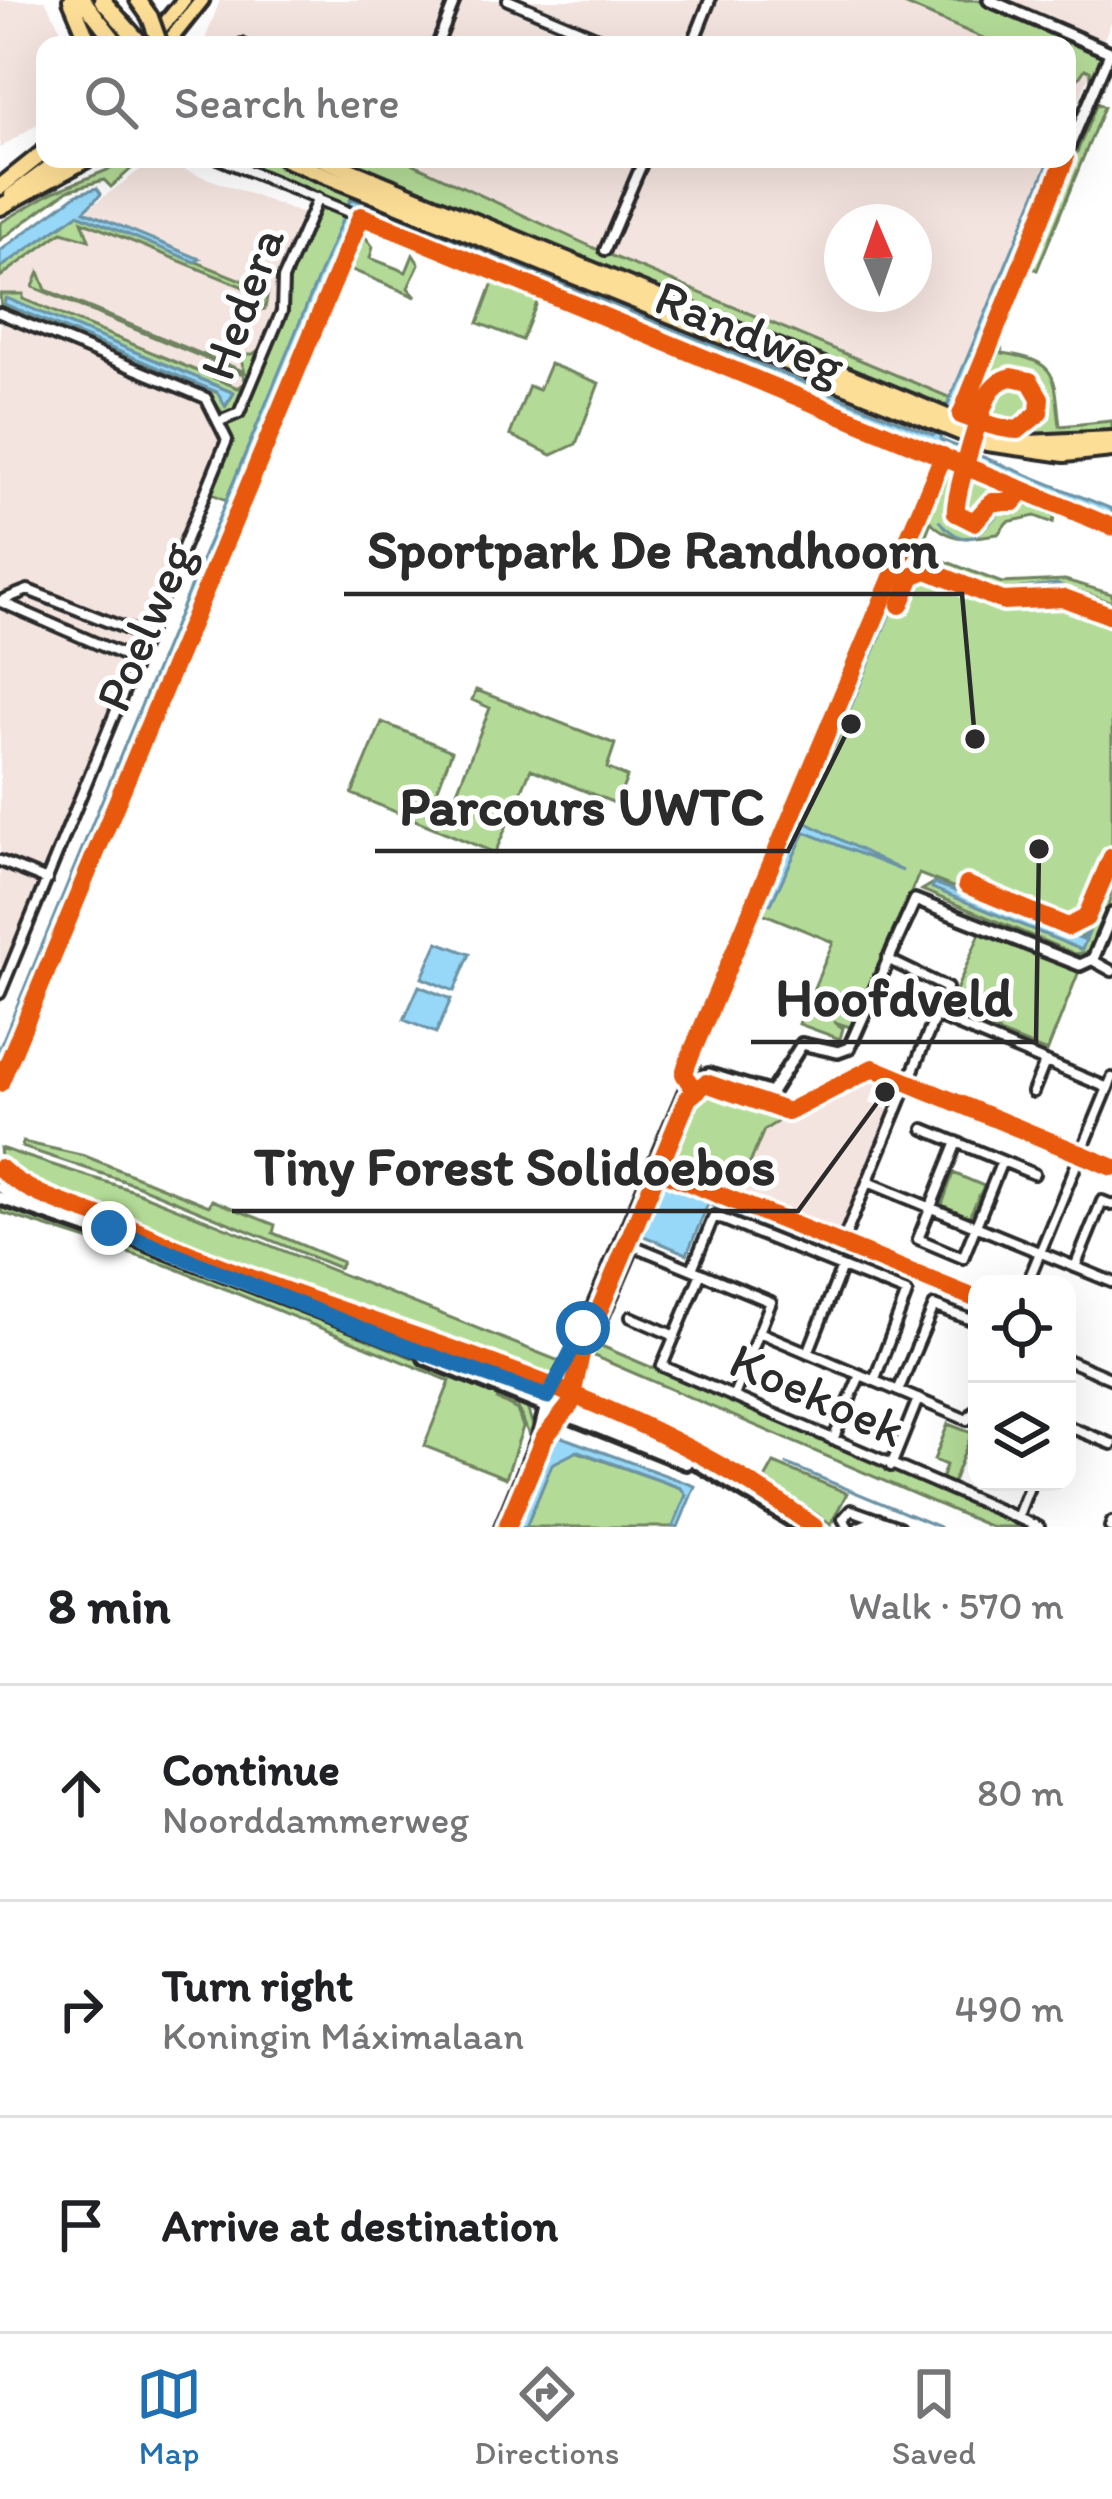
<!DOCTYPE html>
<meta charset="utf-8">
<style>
body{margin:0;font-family:Itim,sans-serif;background:#f2f2f2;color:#202124}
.controls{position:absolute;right:36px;bottom:36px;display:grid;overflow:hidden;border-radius:24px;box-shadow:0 12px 48px #0002}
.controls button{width:108px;height:108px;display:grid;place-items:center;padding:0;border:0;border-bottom:3px solid #e0e0e0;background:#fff;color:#202124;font:60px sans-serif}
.compass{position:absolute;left:824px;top:204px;width:108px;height:108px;border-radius:50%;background:#fff;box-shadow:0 12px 48px #0002;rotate:358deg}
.stop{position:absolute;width:36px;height:36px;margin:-27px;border:9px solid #1f6fb2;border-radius:50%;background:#fff}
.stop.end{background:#1f6fb2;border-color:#fff;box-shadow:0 3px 12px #0008}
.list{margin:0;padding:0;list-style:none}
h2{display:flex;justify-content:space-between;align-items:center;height:156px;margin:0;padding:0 48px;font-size:51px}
h2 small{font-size:39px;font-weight:400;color:#757577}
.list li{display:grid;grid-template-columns:78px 1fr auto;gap:36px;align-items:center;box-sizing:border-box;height:216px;padding:0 48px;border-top:3px solid #e0e0e0}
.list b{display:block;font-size:45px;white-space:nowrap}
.list p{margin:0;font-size:39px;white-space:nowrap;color:#757577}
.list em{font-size:39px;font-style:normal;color:#757577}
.icon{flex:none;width:66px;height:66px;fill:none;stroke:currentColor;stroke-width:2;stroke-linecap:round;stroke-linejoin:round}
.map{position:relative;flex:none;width:1112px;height:1527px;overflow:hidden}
.search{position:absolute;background:#fff;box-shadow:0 12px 48px #0002;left:36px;right:36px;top:36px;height:132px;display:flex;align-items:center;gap:30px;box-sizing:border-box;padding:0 42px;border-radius:24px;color:#757577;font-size:45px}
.sheet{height:804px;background:#fff}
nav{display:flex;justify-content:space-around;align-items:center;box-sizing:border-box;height:168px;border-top:3px solid #e0e0e0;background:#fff;font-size:33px;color:#757577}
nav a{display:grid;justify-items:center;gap:6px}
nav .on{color:#1f6fb2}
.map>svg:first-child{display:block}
.built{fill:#f4e4df;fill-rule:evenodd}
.green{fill:#b3db97;stroke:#6f8361;stroke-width:3;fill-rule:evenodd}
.water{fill:#97d8f8;stroke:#6c93a6;stroke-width:3}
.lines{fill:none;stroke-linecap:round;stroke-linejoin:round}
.stream{stroke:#6c93a6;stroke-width:3}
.minor-casing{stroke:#2b2b2b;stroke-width:16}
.tertiary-casing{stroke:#2b2b2b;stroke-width:18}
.secondary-casing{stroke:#2b2b2b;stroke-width:20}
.primary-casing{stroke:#2b2b2b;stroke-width:21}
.trunk-casing{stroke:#2b2b2b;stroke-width:22}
.minor{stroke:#fff;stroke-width:8}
.tertiary{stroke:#fff;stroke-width:9}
.secondary{stroke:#fff;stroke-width:10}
.primary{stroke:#fdde96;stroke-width:12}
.trunk{stroke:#fdde96;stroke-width:14}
.trunk-bridge-casing{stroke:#2b2b2b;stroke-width:22;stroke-linecap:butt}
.trunk-bridge{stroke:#fdde96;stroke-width:14}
.cycleway-casing{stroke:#fff;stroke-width:26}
.cycleway{stroke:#e8590c;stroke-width:18}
.route{stroke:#1f6fb2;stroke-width:15}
.labels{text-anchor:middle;stroke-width:10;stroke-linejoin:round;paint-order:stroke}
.street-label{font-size:51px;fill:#2b2b2b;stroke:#fff}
.leader{fill:none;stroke:#2b2b2b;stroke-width:4.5}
.callout-dot{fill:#2b2b2b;stroke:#fff;stroke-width:4.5}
.callout-label{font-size:54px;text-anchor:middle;font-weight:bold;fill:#2b2b2b;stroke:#fff;stroke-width:10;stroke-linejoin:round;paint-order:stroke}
</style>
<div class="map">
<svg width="1112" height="1527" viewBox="0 0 1112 1527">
<rect width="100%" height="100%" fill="#fff"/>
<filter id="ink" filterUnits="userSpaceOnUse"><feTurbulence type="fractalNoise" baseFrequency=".00833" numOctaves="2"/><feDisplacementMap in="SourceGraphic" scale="24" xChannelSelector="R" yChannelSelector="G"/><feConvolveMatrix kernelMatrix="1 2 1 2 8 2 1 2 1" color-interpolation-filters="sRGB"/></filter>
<g filter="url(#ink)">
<path class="built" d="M0 0H45L69 45H45V119L0 148Z
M220 0H1112V20L1067 129V45H203Z
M155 159 325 222 0 1005V273Z
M384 159H1055L955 401ZM842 222H914V294H842Z
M870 1072 893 1080 874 1091 870 1102 889 1110 835 1240 735 1199 764 1129Z"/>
<path class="green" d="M895 0H981L1096 48 1102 62 1090 90 1091 72 1085 69 1079 78 1069 74 1067 45H999Z
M1097 103 1104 107 1037 270 1030 267Z
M134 159H142L111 187 104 180 68 190 0 240V223L53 192Z
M227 159H274L358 193 348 208Z
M333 159 405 160 607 254 951 398 947 406Z
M319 204 346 213 226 500 210 493 231 443 227 424 243 414 288 306 287 280Z
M78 214 268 291 265 309 259 310 251 290 82 221 89 240 62 232 0 277V268Z
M360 230 373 247 370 258 406 272 413 255 419 264 408 288 416 297 345 267Z
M39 272 46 290 245 372 239 354H253L264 346 245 380 243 374 33 287Z
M495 277 540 295 522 340 478 323Z
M0 294H23V299L238 388 242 385 237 410 224 415 210 395 1 309ZM5 299 234 393 226 406 218 393 4 304Z
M1001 336 1002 353C1061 361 1054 378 1060 426L1112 421V433L1048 438 1009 431 1031 426 1043 406 1038 387 1017 373 992 382 980 416 985 417 997 385 1020 379 1037 396 1030 422 1008 427 965 411 987 350Z
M550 364 599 383 576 444 552 455 510 435 529 386 539 390Z
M948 463 1020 491 1012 499H993L979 517 965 519 956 506 970 473 964 471 950 502 957 520 976 523 992 503 1017 502 1023 494 1056 508 1053 523 1035 516 1007 522 998 534C969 537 955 545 931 522L925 537 915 531Z
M920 542 918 551 1002 583 1065 580 1112 594V602L1057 584 1005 590 912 555Z
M913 559 1015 598 1063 591 1112 611V868L1083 938 919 874 860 1011 850 1027 834 1022 843 1028 840 1039 799 1024 833 942 762 913Z
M476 690 615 744 607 768 627 777 617 804 531 769 495 853 352 794 382 722 452 751 434 799 451 806 490 708 472 700Z
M1112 877C1112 906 1103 926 1090 952L1075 954 922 890 934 883 933 888 1082 949Z
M981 931 1079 971 1047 1052 947 1012Z
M713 1087 777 1113V1122L764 1130 735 1199 662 1169C675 1139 682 1099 713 1087Z
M23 1142 85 1156 209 1206 212 1200 275 1225 273 1233 342 1262 339 1268 136 1185 22 1147Z
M0 1148 134 1191 564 1363 552 1383 273 1286 13 1178 2 1167Z
M953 1173 984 1186 968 1219 941 1208Z
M3 1174 160 1244 395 1335 550 1385 534 1387C354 1324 178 1251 1 1180Z
M0 1200 145 1249 526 1404 533 1426 529 1435 517 1406 496 1399 517 1410 523 1427 506 1478 424 1446 450 1381 172 1267 0 1212 5 1207Z
M592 1342 1024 1527H991L587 1353Z
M948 1424 972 1433 952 1484 941 1480 946 1465 934 1460Z
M576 1451 681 1488 686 1495 673 1527H526L552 1464Z
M774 1463 847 1493 831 1524 765 1479Z"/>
<path class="water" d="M1050 159H1058L950 412 947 406Z
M97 188 101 194 84 211 200 259 195 262 78 214 0 268V251L77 194Z
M351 198 933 435 941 432V440L1112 509V517L354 209 0 1064V1047Z
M6 298 234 393 225 406 217 392 4 304Z
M916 542 913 555 1005 590 1057 584 1112 606 1074 591 1016 596 990 591 913 559 803 821 903 871 805 832 771 904 767 903Z
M1112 871 1082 950 932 888 934 883 1083 939Z
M438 942 470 954 454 991 422 978Z
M419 986 451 999 436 1033 404 1020Z
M664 1180 832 1249 830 1254 708 1204 687 1254 641 1235Z
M559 1436 695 1486 678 1527H673L686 1495 681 1488 578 1451 552 1464 526 1527H511L540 1458Z"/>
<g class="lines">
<path class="stream" d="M1068 517 1112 535
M939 521C972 556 980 529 1003 510L1018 512 1030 501 1052 509
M787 1464 939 1527"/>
<g class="minor-casing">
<path id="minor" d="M508 0 615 45
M241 45 242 44
M437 45 455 0
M634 45H635
M692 45 710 0
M1067 153 1110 52
M220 159 1112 527
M605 250 644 159
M0 313 206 398 227 440 0 993
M986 350 1065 159
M220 421 239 413 282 311 283 279 318 198
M0 601 28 590 147 637
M1 602 137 661
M0 861 47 880
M1092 960 1112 971
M936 1016 1108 1088
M695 1076 693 1061 710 1017 943 456
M0 1083 361 216
M1033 1092 1045 1062
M924 1129 1034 1174
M957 1142 918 1239 963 1258 1002 1161
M868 1182 1112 1282
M620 1240 771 1302 759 1332 967 1420 977 1408
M841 1246 947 988 887 959
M1075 1267 1102 1201 1112 1205
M692 1269 714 1216 907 1293 874 1381
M701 1273 662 1366 1039 1527
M1027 1284 1112 1078
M631 1317 675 1336
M595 1336 634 1246
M808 1353 842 1267
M1067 1360 1112 1379
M898 1391 934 1306 977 1322
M734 1396 759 1332
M1067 1426 1112 1444
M833 1440 860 1375
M891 1466 918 1399
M1017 1518 1031 1482
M848 1527 843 1519 851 1510 899 1527
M859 1527 878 1519
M1110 1527 1112 1522"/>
</g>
<g class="tertiary-casing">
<path id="tertiary" d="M989 0 1112 53
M539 1433 548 1397 573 1354 689 1081 709 1074 771 1093 802 1044 838 1052 849 1048 915 900 1080 965 1093 959 1112 914
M501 1527 562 1379"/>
</g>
<g class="secondary-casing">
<path id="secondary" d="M0 1187 673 1448 803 1527
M0 1198 102 1233
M425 1358 686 1463"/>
</g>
<g class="primary-casing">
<path id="primary" d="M147 45 184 0
M166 45 202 0
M11 195 60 159"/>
</g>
<g class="trunk-casing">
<path id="trunk" d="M71 0 90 45
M83 0 118 45
M102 0 142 45
M138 0 150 17
M285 159 987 443 1065 454 1112 449
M323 159 964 424 1029 443 1112 439
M0 187 45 151
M0 207 87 159"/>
</g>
<use href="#minor" class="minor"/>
<use href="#tertiary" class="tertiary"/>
<use href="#secondary" class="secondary"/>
<use href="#primary" class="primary"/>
<use href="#trunk" class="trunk"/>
<g class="trunk-bridge-casing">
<path id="trunk-bridge" d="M150 17 160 45"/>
</g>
<use href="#trunk-bridge" class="trunk-bridge"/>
<g class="cycleway-casing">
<path id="cycleway" d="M1022 490 1014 502H992L974 522 956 513C954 497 980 411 989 394 994 384 1001 380 1011 377L1030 381 1040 398 1039 413 1018 430C999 429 980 422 961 415L1065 159
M900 605 912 576 927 570 1003 601 1064 598 1112 616
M967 885 1068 927 1086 918 1112 857
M0 1083 361 216 1112 527
M706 1083 788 1112 873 1068 1112 1167
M694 1089 684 1074 687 1064 943 456
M0 1168C33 1200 91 1210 132 1229 357 1333 613 1375 814 1527
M658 1170 977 1299
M507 1527 544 1438 570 1405 581 1354 688 1098 706 1083"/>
</g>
<use href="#cycleway" class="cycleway"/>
</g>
</g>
<g class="lines" filter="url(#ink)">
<path class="route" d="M109 1228 407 1347 548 1397 583 1328"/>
</g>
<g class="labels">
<g class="street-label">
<text transform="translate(241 303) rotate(-70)" y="18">Hedera</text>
<text transform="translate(750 331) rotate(22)" y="18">Randweg</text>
<text transform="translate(144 626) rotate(-67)" y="18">Poelweg</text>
<text transform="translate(818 1394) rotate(24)" y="18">Koekoek</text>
</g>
</g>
<path class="leader" d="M975 739L962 594H344M851 724L788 851H375M1039 849L1036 1042H751M885 1092L798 1211H232"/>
<g class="callout-dot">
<circle cx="975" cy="739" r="12"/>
<circle cx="851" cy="724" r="12"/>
<circle cx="1039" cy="849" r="12"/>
<circle cx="885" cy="1092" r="12"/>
</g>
<g class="callout-label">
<text x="653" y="568">Sportpark De Randhoorn</text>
<text x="582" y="825">Parcours UWTC</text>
<text x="894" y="1016">Hoofdveld</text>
<text x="515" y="1185">Tiny Forest Solidoebos</text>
</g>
</svg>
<div class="controls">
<button><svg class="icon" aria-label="locate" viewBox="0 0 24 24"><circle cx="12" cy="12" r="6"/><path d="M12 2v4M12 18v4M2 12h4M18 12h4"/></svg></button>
<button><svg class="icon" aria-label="layers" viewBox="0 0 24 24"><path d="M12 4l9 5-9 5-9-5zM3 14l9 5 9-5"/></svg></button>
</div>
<svg class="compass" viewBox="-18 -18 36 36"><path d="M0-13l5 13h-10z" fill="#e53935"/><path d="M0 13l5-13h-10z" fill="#757577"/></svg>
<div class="stop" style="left:583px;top:1328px"></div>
<div class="stop end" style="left:109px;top:1228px"></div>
<div class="search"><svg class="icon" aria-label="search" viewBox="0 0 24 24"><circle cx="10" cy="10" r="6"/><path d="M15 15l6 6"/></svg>Search here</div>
</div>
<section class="sheet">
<h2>8 min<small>Walk · 570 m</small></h2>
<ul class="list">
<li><svg class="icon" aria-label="ahead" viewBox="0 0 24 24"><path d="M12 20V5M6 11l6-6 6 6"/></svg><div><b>Continue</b><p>Noorddammerweg</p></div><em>80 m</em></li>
<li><svg class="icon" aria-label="right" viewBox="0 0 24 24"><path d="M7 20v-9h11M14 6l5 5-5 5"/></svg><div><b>Turn right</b><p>Koningin Máximalaan</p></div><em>490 m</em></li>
<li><svg class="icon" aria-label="arrive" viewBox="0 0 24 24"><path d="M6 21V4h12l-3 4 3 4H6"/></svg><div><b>Arrive at destination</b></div></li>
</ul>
</section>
<nav>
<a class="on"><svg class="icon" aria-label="map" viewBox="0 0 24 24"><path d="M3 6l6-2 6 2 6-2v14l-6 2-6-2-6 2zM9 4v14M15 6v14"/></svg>Map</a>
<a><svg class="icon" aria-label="directions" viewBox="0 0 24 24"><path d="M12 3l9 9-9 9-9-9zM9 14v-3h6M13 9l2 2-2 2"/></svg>Directions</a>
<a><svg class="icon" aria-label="saved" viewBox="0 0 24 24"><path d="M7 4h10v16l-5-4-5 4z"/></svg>Saved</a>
</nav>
